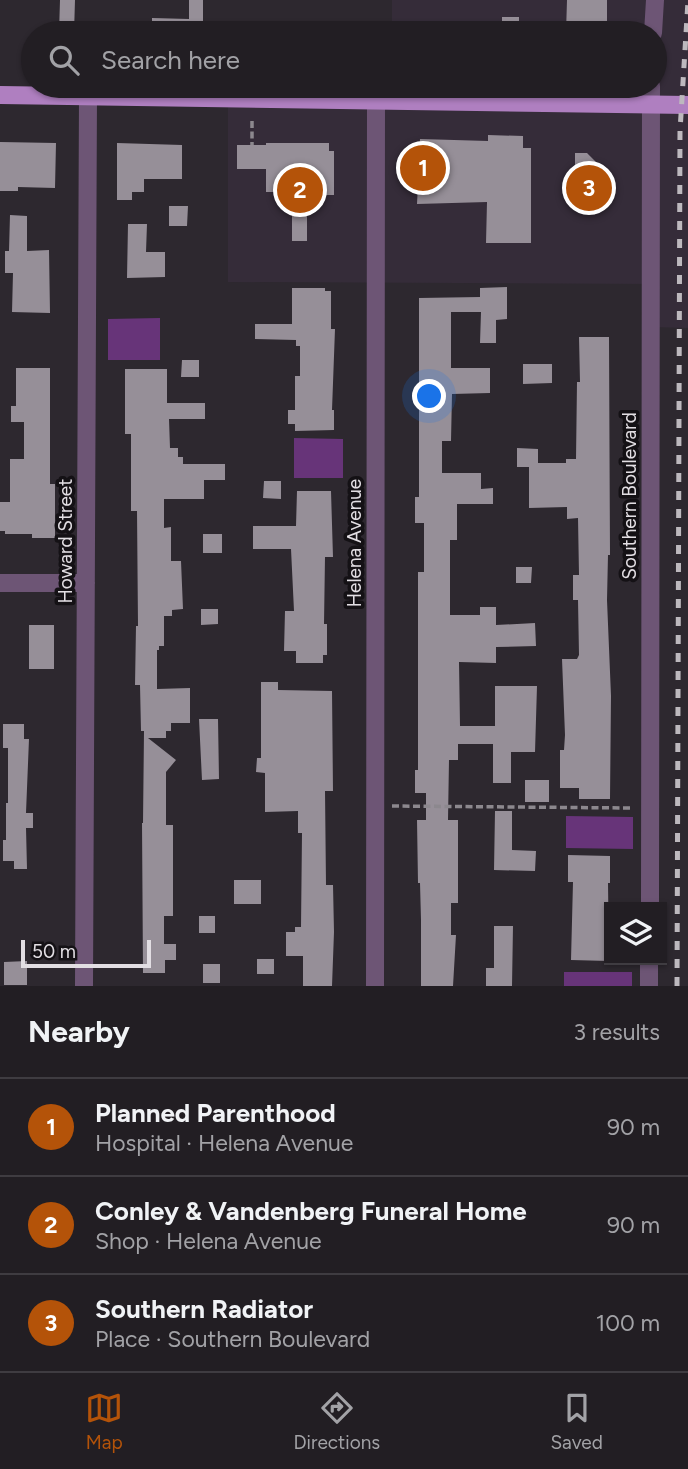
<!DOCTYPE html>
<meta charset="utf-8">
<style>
body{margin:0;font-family:Figtree,sans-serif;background:#2e2b30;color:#f1f3f6}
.controls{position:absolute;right:21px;bottom:21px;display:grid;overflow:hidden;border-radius:0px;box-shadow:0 2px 5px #0004}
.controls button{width:63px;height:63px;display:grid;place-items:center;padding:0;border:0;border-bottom:2px solid #3f3c41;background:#221e23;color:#f1f3f6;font:35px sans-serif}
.scale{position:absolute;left:21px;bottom:18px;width:130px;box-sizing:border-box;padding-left:7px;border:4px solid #e2dee3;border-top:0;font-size:19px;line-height:24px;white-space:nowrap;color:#e2dee3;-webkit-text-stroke:5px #141115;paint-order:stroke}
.you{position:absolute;left:430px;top:397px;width:24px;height:24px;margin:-18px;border:5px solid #fff;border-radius:50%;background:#1a73e8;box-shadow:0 0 0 10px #1a73e833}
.badge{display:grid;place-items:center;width:46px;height:46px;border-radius:50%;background:#b45309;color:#fff;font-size:23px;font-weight:700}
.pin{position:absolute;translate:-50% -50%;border:4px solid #fff;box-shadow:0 2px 7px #0006}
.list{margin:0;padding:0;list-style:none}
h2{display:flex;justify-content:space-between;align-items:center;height:91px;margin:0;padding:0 28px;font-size:30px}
h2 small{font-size:23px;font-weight:400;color:#a2a2a6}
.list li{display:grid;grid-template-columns:46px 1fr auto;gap:21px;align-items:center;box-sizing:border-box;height:98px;padding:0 28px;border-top:2px solid #3f3c41}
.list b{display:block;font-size:26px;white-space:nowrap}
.list p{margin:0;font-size:23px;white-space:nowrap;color:#a2a2a6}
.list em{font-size:23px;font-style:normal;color:#a2a2a6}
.icon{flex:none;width:38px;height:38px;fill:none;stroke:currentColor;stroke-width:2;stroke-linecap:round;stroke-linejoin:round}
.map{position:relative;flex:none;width:688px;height:986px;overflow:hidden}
.search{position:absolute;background:#221e23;box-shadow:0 2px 5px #0004;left:21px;right:21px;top:21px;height:77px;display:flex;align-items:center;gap:18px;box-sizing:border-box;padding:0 24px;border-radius:38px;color:#a2a2a6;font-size:26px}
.sheet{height:385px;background:#221e23}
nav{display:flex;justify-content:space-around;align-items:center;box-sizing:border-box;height:98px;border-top:2px solid #3f3c41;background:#221e23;font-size:19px;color:#a2a2a6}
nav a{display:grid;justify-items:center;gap:4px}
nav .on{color:#b45309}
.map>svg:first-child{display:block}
.built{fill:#352c39}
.green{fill:#673479}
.building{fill:#968f98}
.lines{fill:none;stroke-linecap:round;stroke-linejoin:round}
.path{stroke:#8c888e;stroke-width:3.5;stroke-dasharray:7 3.5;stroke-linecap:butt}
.minor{stroke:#6d5575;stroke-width:18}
.major{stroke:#af7fc0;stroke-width:18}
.rail{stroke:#bdb9be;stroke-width:5;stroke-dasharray:9 9;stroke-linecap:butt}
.labels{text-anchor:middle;stroke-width:7;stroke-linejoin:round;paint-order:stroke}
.street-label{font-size:19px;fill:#e2dee3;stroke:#141115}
</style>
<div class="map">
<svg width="688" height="986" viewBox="0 0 688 986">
<rect width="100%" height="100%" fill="#2d282f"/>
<path class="built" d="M392 0H688V328L651 327 650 284 228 282V98L392 100V86H655V33H392Z"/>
<path class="green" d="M160 318V360H108V319Z
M294 438 343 439V478H294Z
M566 816 633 817V849L566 848Z
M564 972H632V986H564Z"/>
<path class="building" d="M60 0H75L74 33H59Z
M189 0H203V33H152V18L189 19Z
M567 0H607V33H566Z
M502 17H519V33H502Z
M488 135 523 136V148H531V243H486L487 202 417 204 418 184H404V151H419L420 139 488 141Z
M0 142 56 143 55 188 18 187V191H0Z
M117 143 182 145V179H144V192H132V200H117Z
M266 143H329V151H334V195H319V207H307V241H292V192H266V169H237V145H266Z
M575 153H587L602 168V208H575Z
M169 206H188L187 226H169Z
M10 215 27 216V251L49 250 50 313 12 312 13 273H5V251H9Z
M128 224H147L146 252H165V277L127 278Z
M507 287V319L496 320V343H480L481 312H451V368H490V393L452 394 451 441H442V473H481V489L493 488V504H457V540H450V615H480V607H496V625L535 623 536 646 496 647V663L459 662 460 726H495V686H537L535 752H511V783H493V744H458V760H449L448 820H458V903H451V935H456L453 986H421V920L420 883H418L417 820H426V793H415V770H418V572H424V523H415V497H419V298L480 297V288Z
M292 288H325V291H331V329H335L332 410H334V430L295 431V424H288V410H295V376H300V346H296V340L255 339V324H292Z
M579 337H609L610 555H608L607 600 611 696 610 799H579V788H560V750H564L565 735 562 659H577L579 655 578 600H573V575H579L578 518 567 519V507L529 508V467H517V448L538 449V463H566V459H576L577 382H580Z
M182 360H199V377H181Z
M523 364H552V383L523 384Z
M16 368H50V484H55V538H32V534H5V531H0V502H10V459H24V422H11V406H16Z
M125 369H167V403H205V419H169L170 448H178V457H183V464H225V480H204V499H164V528L171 527V561H181L183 609 172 610V616H164V646H159V650H157V689L190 688V723H171V731H166V738H148L176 760 166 772V825H173V916H164V944H176V960H165V973H143L142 823H143L144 731H141L140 685H135L136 626H138L137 511H131V434H125Z
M264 481H281V499L263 498Z
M297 491H331L333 557H325L324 624H327V655H323V663H296V651H284L285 611H294L291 549H253V526H296Z
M203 534H222V553H203Z
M516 567H532L531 583H516Z
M201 609H218V624L201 625Z
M29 625H54V669H29Z
M261 682H278V690L332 691 333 791H325L326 885H333L334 932 332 986H303V956H286V932H295V927H301L302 833H298V811L265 812V773L256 772 257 758H261Z
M199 719H218L219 779 202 780Z
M3 724H24V739H29L26 813H33V828H26L27 869H14V861H3V840H6V803H8V748H3Z
M525 780H549V802H525Z
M495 811H512V850L536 851 535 871 494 870Z
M568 855 610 856V883H608L609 961 571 960 573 882H568Z
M234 880H261V904H234Z
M199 916H215V933H199Z
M494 926H513L512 986H486V968H494Z
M257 959H274V974H257Z
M27 961V985H4V962Z
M203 964H220V983H203Z"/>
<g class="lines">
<path class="path" d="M252 121V145
M392 806 633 808"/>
<path class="minor" d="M653 33 655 0
M0 583H86
M650 907 651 86
M84 986 88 95
M375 986 376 101
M649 986V960"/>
<path class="major" d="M0 95 688 105"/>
<path class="rail" d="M677 986 680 131 688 1"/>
</g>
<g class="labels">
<g class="street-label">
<text transform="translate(629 496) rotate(-90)" y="7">Southern Boulevard</text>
<text transform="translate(65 541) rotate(-90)" y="7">Howard Street</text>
<text transform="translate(354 543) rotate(-90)" y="7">Helena Avenue</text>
</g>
</g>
</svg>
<div class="controls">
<button><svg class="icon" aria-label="layers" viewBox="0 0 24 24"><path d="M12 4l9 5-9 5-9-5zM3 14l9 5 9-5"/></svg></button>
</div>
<div class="scale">50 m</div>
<div class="you"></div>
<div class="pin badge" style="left:423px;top:168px">1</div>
<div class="pin badge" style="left:300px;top:190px">2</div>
<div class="pin badge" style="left:589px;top:188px">3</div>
<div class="search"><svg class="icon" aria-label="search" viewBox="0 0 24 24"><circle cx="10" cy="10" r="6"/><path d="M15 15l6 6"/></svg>Search here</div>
</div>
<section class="sheet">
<h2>Nearby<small>3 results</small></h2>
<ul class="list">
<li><span class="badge">1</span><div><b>Planned Parenthood</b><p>Hospital · Helena Avenue</p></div><em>90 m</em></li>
<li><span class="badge">2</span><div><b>Conley &amp; Vandenberg Funeral Home</b><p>Shop · Helena Avenue</p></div><em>90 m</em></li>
<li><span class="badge">3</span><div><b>Southern Radiator</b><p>Place · Southern Boulevard</p></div><em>100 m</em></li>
</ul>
</section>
<nav>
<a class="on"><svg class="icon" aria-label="map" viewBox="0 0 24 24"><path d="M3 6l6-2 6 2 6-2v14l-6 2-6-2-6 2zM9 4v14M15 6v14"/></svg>Map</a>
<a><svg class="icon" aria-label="directions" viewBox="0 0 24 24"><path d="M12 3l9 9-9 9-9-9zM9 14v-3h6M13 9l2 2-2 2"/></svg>Directions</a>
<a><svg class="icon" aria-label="saved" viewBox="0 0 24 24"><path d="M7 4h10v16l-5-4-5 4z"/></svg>Saved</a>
</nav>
